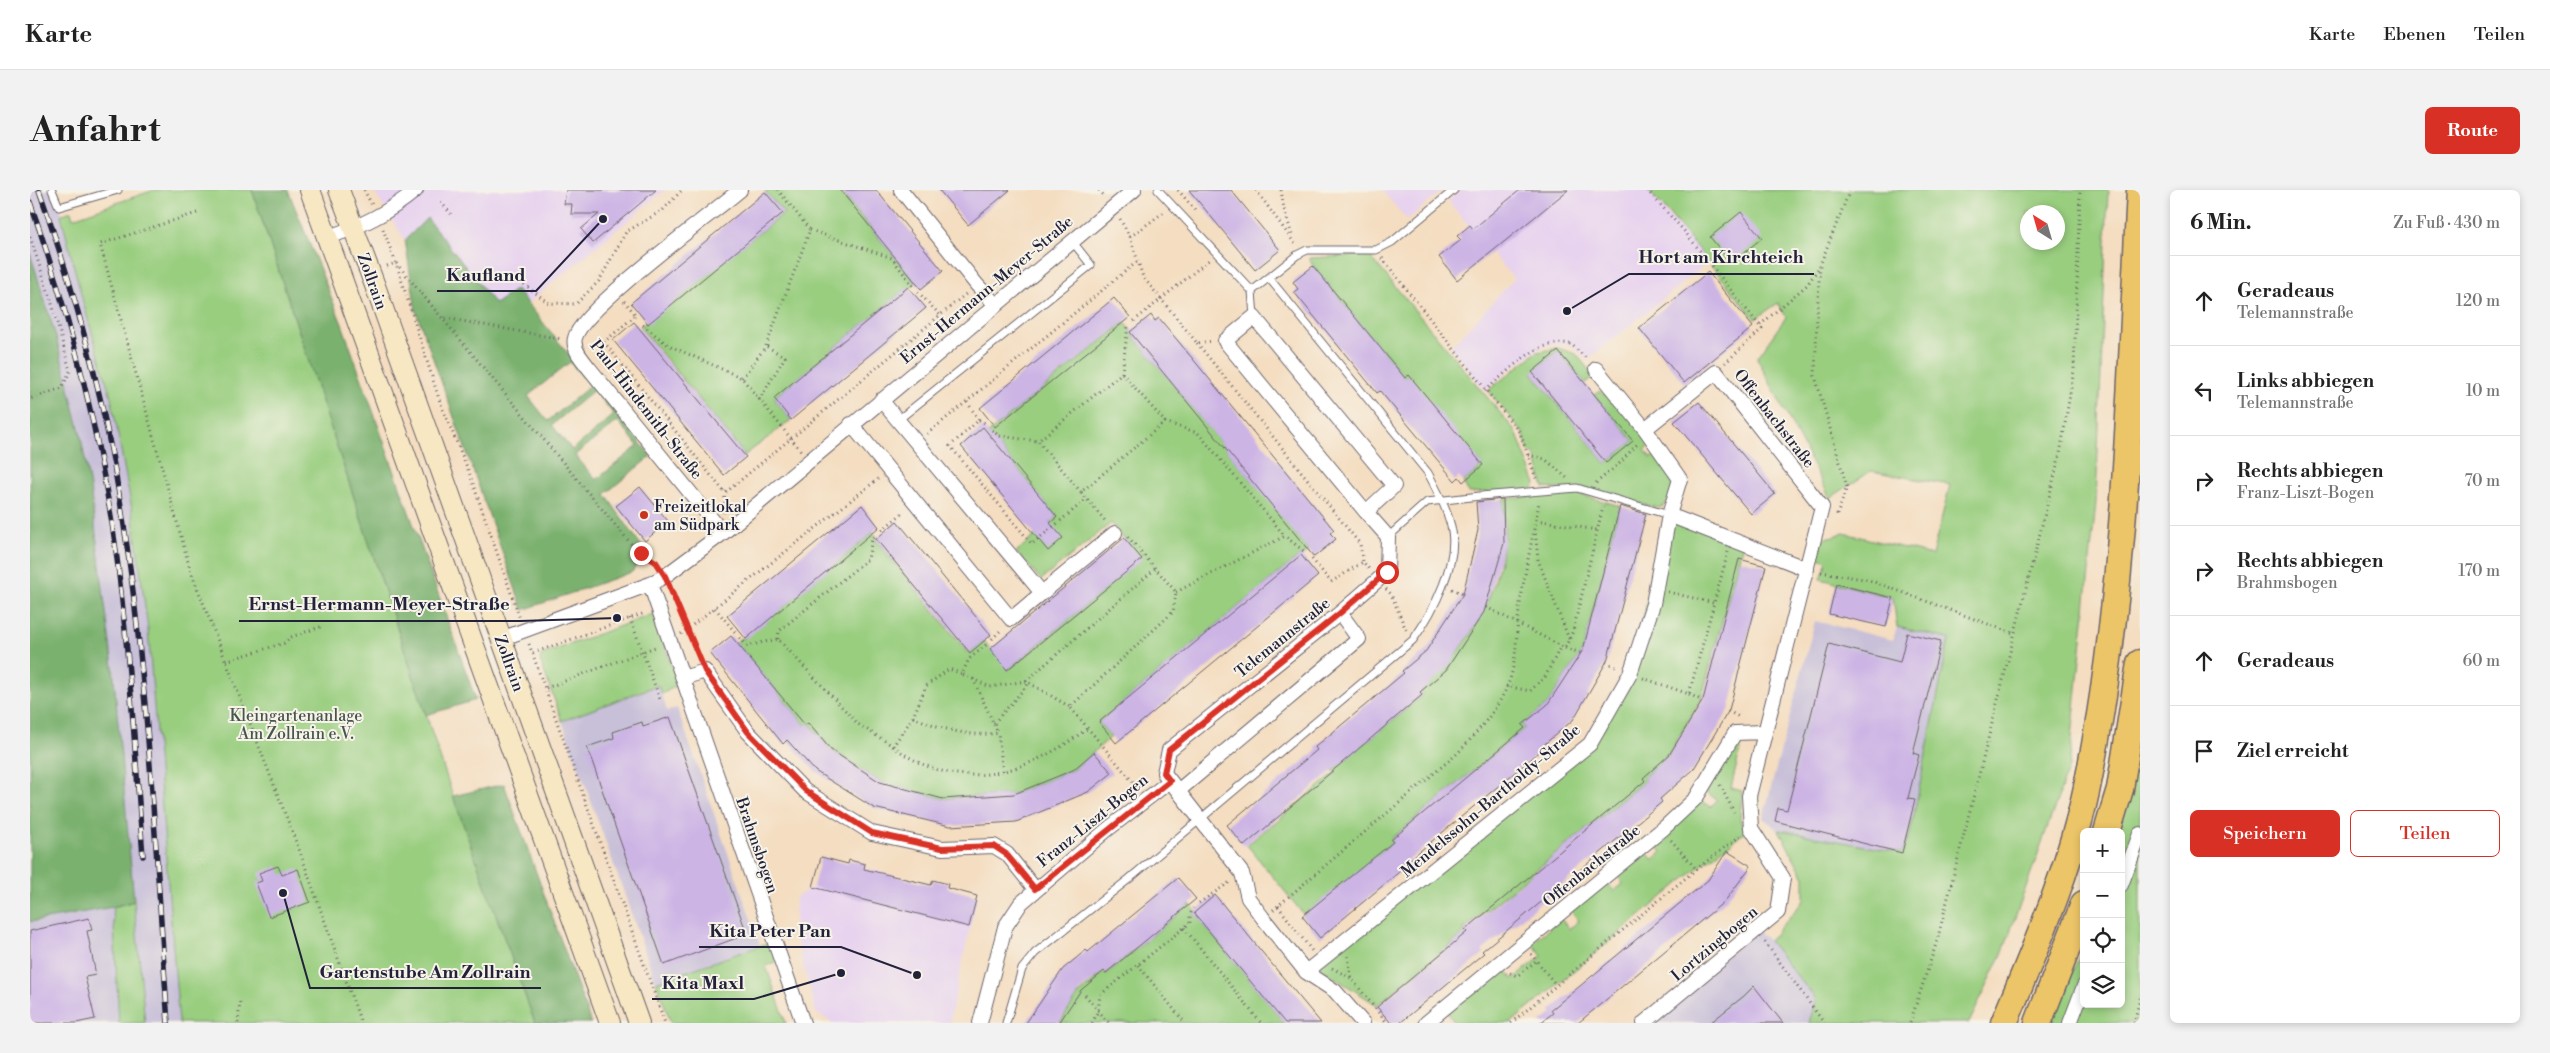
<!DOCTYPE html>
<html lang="de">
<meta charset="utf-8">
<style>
body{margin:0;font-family:"Libre Bodoni",serif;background:#f2f2f2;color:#222}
.controls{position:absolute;right:15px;bottom:15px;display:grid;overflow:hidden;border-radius:8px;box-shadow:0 2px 8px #0003}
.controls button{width:45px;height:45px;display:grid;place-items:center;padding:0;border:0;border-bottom:1px solid #e0e0e0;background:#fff;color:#222;font:25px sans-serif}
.compass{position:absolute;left:1990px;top:15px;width:45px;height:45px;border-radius:50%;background:#fff;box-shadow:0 2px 8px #0003;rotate:323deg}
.stop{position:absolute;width:15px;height:15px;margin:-11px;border:4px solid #d93025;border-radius:50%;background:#fff}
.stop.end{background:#d93025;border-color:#fff;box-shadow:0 1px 5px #0008}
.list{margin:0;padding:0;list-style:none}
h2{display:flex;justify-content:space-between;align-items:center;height:65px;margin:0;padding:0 20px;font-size:21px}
h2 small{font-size:16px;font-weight:400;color:#767676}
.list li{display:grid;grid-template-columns:32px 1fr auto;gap:15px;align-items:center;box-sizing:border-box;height:90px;padding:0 20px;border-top:1px solid #e0e0e0}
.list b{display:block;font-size:19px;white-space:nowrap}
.list p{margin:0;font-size:16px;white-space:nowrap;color:#767676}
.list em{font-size:16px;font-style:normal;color:#767676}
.actions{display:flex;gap:10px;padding:15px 20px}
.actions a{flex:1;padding:11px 0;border:1px solid #d93025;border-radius:8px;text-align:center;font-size:18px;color:#d93025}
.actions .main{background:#d93025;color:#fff}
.icon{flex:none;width:28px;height:28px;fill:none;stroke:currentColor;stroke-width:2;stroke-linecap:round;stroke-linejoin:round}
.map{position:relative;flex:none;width:2110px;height:833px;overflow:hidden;border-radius:8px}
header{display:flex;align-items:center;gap:30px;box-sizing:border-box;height:70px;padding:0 25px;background:#fff;border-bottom:1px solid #e0e0e0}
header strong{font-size:24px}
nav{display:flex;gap:28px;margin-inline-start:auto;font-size:18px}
.intro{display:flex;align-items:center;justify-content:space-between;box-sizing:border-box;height:120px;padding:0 30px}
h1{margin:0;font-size:35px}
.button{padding:12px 22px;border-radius:8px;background:#d93025;color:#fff;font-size:18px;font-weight:700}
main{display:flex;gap:30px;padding:0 30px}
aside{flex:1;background:#fff;border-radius:8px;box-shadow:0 2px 8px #0003}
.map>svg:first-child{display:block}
.built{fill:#e7d2ef}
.industrial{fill:#c8bfd8}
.green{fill:#99ce7f;stroke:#5e785d;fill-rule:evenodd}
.forest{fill:#7ab16e;stroke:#4e6a54;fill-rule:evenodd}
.building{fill:#ccb4e5}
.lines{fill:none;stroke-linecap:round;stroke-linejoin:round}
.lane-casing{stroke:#6c636a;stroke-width:9}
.street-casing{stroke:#6c636a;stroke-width:16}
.secondary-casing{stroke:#6c636a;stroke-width:22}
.highway-casing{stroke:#6c636a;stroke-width:29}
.path{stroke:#6c636a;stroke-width:3;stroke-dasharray:1 4;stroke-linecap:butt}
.lane{stroke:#fff;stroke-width:7}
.street{stroke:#fff;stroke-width:14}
.secondary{stroke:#f7e8c3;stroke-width:20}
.highway{stroke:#ecc569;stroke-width:26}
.rail-casing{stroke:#22223b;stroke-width:5.5}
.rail{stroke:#f7f3e8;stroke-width:4;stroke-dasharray:11;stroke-linecap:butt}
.route{stroke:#d93025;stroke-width:6}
.poi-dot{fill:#c8321e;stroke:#f7f3e8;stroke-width:2}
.labels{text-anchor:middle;stroke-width:4;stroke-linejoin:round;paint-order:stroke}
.street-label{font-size:16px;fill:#22223b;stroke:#f7f3e8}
.poi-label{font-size:16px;fill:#22223b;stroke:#f7f3e8;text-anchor:start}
.park-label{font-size:16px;fill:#46564f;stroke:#f7f3e8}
.leader{fill:none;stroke:#22223b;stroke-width:2}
.callout-dot{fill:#22223b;stroke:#f7f3e8;stroke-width:2}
.callout-label{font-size:18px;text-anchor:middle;font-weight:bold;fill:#22223b;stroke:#f7f3e8;stroke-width:4;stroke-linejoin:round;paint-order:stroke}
</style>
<header>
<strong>Karte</strong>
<nav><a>Karte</a><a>Ebenen</a><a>Teilen</a></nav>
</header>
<div class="intro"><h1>Anfahrt</h1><a class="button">Route</a></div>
<main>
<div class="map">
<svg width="2110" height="833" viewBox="0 0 2110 833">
<rect width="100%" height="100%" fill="#f7f3e8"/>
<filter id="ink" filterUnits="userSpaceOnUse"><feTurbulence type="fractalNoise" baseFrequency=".02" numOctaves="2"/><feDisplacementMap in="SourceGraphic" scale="10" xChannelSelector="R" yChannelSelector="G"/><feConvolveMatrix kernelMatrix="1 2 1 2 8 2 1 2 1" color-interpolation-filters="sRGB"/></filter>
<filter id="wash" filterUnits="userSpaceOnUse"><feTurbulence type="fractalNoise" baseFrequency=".0096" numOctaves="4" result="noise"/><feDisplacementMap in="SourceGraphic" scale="20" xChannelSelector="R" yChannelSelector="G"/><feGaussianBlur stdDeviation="1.12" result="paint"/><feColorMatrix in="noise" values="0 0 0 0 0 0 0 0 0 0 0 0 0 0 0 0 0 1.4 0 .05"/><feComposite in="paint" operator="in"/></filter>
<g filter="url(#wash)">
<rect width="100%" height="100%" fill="#f4ddc0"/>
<path class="built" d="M343 0H635L498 113 486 99 465 115 397 28 375 50Z
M1352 0H1413L1377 30Z
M1431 0H1617L1679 72 1557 170 1541 154 1515 155 1484 176 1455 201 1421 157 1484 89 1418 11Z
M791 667 901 695 903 690 918 694V698L947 706 919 833H804L786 823 765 744V708L783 697Z"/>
<path class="industrial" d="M0 0H26L53 112 81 207 102 319 118 439 149 833H115L83 477 60 297 26 147 0 63Z
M1785 431 1863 450 1867 437 1919 448 1880 644 1872 663 1749 640 1733 628Z
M629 495 637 521 647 518 730 755 626 792 532 531Z
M83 717 89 833H0V732Z
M1727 741 1739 751 1786 809 1779 833H1614Z"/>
<path class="green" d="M124 0H222L423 606 505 833H149L118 439 102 319 81 207 53 112 31 25 41 21 43 28Z
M738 0H809L886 93 880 99 878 97 744 208 761 230 715 265 610 137 754 23 735 2Z
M1617 0H2078L2066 312 2039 577 1972 764 1939 833H1779L1786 809 1739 751 1774 710V687L1749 640 1872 663 1880 644 1919 449 1867 437 1863 408 1791 389 1797 371 1786 367 1793 349 1814 343 1902 365 1920 295 1841 281 1800 308 1727 168 1756 127 1748 113 1725 129 1632 15ZM1998 22H2028V52H1998Z
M1339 65 1486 242 1506 294 1501 300 1439 303 1433 292 1453 275 1375 188 1283 76 1279 68Z
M1095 132 1101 141 1100 142 1279 360 1272 366 1271 365 1069 532 1081 547 1043 580 984 604 913 609 850 592 801 560 779 533 775 535 706 452 710 448H716L843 342 847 347 845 349 939 464 954 451 978 480 1111 369 1081 333 1011 390 986 362 1027 327 958 243Z
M1528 158 1546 164 1564 186 1555 193 1528 161 1502 183 1576 273 1603 251 1565 205 1570 201 1574 205 1578 201 1622 254 1615 260 1621 268 1629 263C1639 279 1651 298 1634 316L1628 318 1561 301 1514 298 1505 265 1499 262 1493 243 1460 203V199L1507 162Z
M1545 303 1590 316 1553 460 1517 515 1492 535 1495 538 1361 649 1363 652 1274 725 1217 655 1306 583 1303 580 1393 505 1391 501C1436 462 1464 414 1473 355 1476 340 1473 323 1473 309Z
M1639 325 1713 354 1671 510 1637 567 1613 588 1615 591 1434 739 1436 742 1347 815 1285 775 1560 554 1597 491Z
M623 424 647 491 646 496 632 504 628 495 532 531 510 470 511 465Z
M1719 548 1723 550 1725 555 1712 553 1701 598 1712 601 1710 629 1715 642 1664 681 1481 833H1425L1417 822 1473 777 1483 789 1512 766 1502 753 1531 729 1539 739 1549 731 1541 721 1576 692 1584 701 1593 694 1586 684 1615 660 1623 670 1632 662 1624 653 1670 610 1680 617 1687 610 1676 602 1707 552 1711 549Z
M2110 549V833H2017L2054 757V814H2091V642H2085Z
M104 711 115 833H89L83 717Z
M1160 714 1166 721 1164 723 1255 833H1030L1048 805 1074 782 1076 784Z
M741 752 747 771 736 776 756 833H641L626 792Z"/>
<path class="forest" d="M222 0H258L312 134 446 510 396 525Z
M397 28 465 114 486 99 621 266 575 304 616 362 602 382 493 420 386 121 375 50ZM540 172 560 196 518 231 498 206ZM564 200 584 225 542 260 522 235ZM588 231 608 256 566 290 545 265Z
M0 63 26 147 50 242 60 297 83 477 104 711 83 717 0 732Z
M474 594 561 833H505L423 606Z"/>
<g id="blocks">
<path class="building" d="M536 0H626L563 53 551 39 569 24H541L542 14H534Z
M810 0H846L913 81 891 99Z
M909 0H980L938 35Z
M1159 0H1201L1250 60 1225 80Z
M1490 0H1538L1427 90 1409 67 1431 50 1427 46 1440 35 1443 39Z
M735 2 753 23 618 134 601 113Z
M1711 22 1732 48 1701 73 1680 47Z
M1283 76 1375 188 1379 185 1453 275 1433 292 1429 287 1425 291 1350 201 1347 203 1264 102 1268 99 1263 92Z
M1678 82 1723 137 1654 193 1609 138Z
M878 97 896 118 761 230 744 208Z
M1084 108 1100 127 965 237 950 218Z
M1121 125 1125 131 1129 128 1304 340 1300 343 1306 349 1284 367 1100 142Z
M604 132 716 267 694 285 583 150Z
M1528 161 1603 251 1576 273 1502 182Z
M1669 212 1745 304 1721 324 1644 232Z
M953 237 1027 327 1020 333 1033 348 1018 361 931 256Z
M610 297 638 331 615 351 586 316Z
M1473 309 1474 353 1454 422 1416 480 1390 502 1392 505 1214 656 1197 635 1287 560 1285 557 1374 483 1372 481 1396 461 1433 404 1448 340 1446 312Z
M832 315 849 337 716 449 697 426Z
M1590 316 1616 324 1577 471 1543 530 1511 557 1513 559 1378 671 1380 673 1290 748 1272 726 1363 652 1361 650 1495 538 1492 535 1517 515 1553 460Z
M867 331 961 445 940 463 846 349Z
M1094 348 1112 369 977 480 960 459Z
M1271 365 1288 386 1086 553 1069 532Z
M1709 369 1736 376 1699 520 1663 580 1630 609 1632 612 1452 761 1454 763 1370 833H1361L1347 817 1437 742 1435 740 1615 591 1613 588 1639 565 1673 510Z
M1806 394 1863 408 1856 437 1799 424Z
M1877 443 1911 451 1883 563 1889 565 1878 608 1885 609 1872 663 1745 631 1748 618 1757 620 1799 454 1870 472Z
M701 446 775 535 778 533 801 560 850 592 913 609 984 604 1043 580 1064 562 1082 583 1058 602 986 632 920 636 844 618 785 581 757 550 753 554 680 463Z
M640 527 717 744 634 775 557 557 584 548 583 542 612 532 613 536Z
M1697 661 1721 676 1695 711 1548 833H1510L1523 823 1521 820 1678 690Z
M791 667 818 674 819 670 835 674 834 679 901 695 903 690 918 694 917 698 947 706 939 737 783 697Z
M248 676 252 685 268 679 280 712 239 727 226 693 232 691 229 683Z
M1148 688 1166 709 1076 783 1074 781 1051 800 1029 833H996L1033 779 1056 760 1058 762Z
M1185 705 1241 773 1291 833H1255L1240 815 1164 723Z
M59 728 62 740 57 741 66 785 55 787 65 829 46 833H0V741Z
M1724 796 1753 833H1680L1714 806Z"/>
</g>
</g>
<g filter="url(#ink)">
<use href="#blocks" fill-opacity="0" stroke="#6c636a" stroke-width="1"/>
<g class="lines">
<g class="lane-casing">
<path id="lane" d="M22 0 29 17 88 0
M1128 0 1222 101
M1224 127 1222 101 1267 65 1277 60H1346L1362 52 1424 0
M868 230 1061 75 1042 51
M1358 347 1397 312 1450 306 1547 298 1639 325
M976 833 992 779 1005 763 1099 689 1383 450C1403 422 1430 371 1421 336 1416 317 1407 300 1398 283L1239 88"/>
</g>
<g class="street-casing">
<path id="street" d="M871 0 947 95 965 114
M298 47C332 36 358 23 386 0
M821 234 981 429 1012 403 851 210
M1639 325 1777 379
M693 343 559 178C553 170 542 159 545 148 551 120 681 24 710 0
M620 394 773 833
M1012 403 1085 343
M471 449 620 394 635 386 693 343 1104 0
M653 488 675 481 718 542 775 601 842 643 912 658 964 656 977 664 1005 699
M1148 601 1329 449 1310 423
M2091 695 2110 644
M1276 782 1560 554 1600 484 1623 414 1639 325 1650 289 1615 239 1566 179
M950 833 975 737 991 713 1078 639 1140 591
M1333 833 1305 801 1276 782 1233 728 1218 708 1212 683 1134 583 1139 560 1310 423 1357 382 1358 347 1336 322 1195 151 1224 127 1364 296 1336 322
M1396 833 1634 638 1666 608 1705 543 1734 542
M1614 833 1748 722 1753 688 1721 638 1719 606 1792 317 1686 182 1615 239
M2040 833 2054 796"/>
</g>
<g class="secondary-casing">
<path id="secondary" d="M280 0 580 833
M309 0 344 93 609 833"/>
</g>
<g class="highway-casing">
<path id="highway" d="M2077 642 2090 599 2110 473
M1974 833C2007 754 2043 672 2059 587 2097 394 2100 196 2110 0
M2008 833 2054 714"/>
</g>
<path class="path" d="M334 0 342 15
M1069 0 1075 7
M1148 0 1166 21
M1226 0 1265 54
M1251 0 1254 19 1263 48
M1617 0 1655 42 1732 139 1695 173
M411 12 421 24
M167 23 70 54 160 379 270 662 331 833
M1090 29 1100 47 1113 87 1167 153 1183 151
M353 39 366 73 410 212 439 282 490 429
M780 40 862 68 883 96
M0 47 21 110 40 181 32 198 0 209
M1100 47 1134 22
M1352 68 1490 243 1507 291
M357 76 366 73 602 355 628 375
M486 88 519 113 546 114 569 91 596 42 633 20 652 0
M888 102 910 125
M594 111 606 125 574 152 695 303 937 103
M415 128 532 149
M1104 131 1179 70
M613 135 638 155 712 188 771 261
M1730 135 1777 95 1790 76
M1167 153 1330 354 1333 372
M1092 183 1098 136
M712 188 736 156 780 40 748 0
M1455 201C1480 180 1506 148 1541 154L1557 169
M729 210 755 167 736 156
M937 212 949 230 920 256 1002 354 1057 309
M949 230 957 234
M1135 232 1168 243 1255 346
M962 240 969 246 1008 251
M897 244 1108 71
M1498 265 1515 269 1538 289
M1566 293 1590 273 1609 252
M1051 302 1008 251 1092 183 1135 232 1051 302 1077 333
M694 323 695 303
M1807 325 1817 297 1785 186 1787 126 1790 75 1820 0
M1506 330 1567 340
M1505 339 1508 370 1539 449
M852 340 875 321
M1098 347 1146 402 1143 422 1040 517 1108 598
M1282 369 1301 392 1333 372 1339 379
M1791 382 1839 390 1985 444
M640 398 670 469
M1356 399 1361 404 1376 440
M1422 399 1433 404
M1146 402 1255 346 1276 363
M1638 402 1684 413
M1456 417 1535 458 1543 441 1573 317
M685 418 705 442
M600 428 631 512
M651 444 848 289
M710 448 717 456 748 449 828 534 863 556 883 527 896 496 919 479 932 484
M748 449 749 441 838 369 842 349 847 345
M962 449 972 439
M499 454 635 833
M956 455 939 469 932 484 960 497 996 491 1040 517
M1535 458 1551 463
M503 463 615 423
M196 471 254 453 261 447 293 436
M1576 472 1588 478
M1613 488 1659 504 1698 362
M943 489 968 543
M996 491 1125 379
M1476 496 1500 501 1515 487 1531 456
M516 498 628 456
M1659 504 1671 510
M1698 521 1711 528
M883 527C910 538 939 548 968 543L973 582
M964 533 999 493
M863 556C928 607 998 584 1058 538
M1690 595 1704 622
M1641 650 1666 679
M1169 713 1200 692
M1248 716 1282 761
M1243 720 1428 563C1447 542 1469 519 1479 492 1487 470 1486 444 1489 421 1494 384 1503 348 1509 312
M1154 738 1231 833
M1735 752 1794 833
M1501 764 1526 795
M1318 766 1321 787
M1108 775 1155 833
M1302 778 1321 788 1357 833
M1480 783 1487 786 1506 771
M1055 805 1079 833
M208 833 210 810
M1062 833 1068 821 1070 805 1160 733V725L1163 718
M1481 833 1664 681 1710 646
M1880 833 1907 751 2030 264 2044 180 2050 0
M2104 833 2110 808"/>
<use href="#lane" class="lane"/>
<use href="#street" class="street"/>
<use href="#secondary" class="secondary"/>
<use href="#highway" class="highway"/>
<g class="rail-casing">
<path id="rail" d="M9 0C44 99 72 200 89 304 118 478 125 657 138 833
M0 12C39 123 68 237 85 353 99 457 105 561 113 666"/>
</g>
<use href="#rail" class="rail"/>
</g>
</g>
<g class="lines" filter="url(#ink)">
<path class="route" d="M611 363 626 372 635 386 675 481 718 542 776 601 842 643 912 658 964 656 976 664 1005 699 1140 591 1134 583 1139 560 1310 423 1357 382"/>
</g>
<circle class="poi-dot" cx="614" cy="325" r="5"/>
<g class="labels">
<g class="street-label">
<text transform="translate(343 91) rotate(70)" y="6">Zollrain</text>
<text transform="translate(956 99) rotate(-40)" y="6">Ernst-Hermann-Meyer-Straße</text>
<text transform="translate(617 219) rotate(52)" y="6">Paul-Hindemith-Straße</text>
<text transform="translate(1745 228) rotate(52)" y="6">Offenbachstraße</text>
<text transform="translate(1252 447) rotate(-39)" y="6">Telemannstraße</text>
<text transform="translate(480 473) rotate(70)" y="6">Zollrain</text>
<text transform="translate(1460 610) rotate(-40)" y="6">Mendelssohn-Bartholdy-Straße</text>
<text transform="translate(1062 630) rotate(-39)" y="6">Franz-Liszt-Bogen</text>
<text transform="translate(728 655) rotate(71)" y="6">Brahmsbogen</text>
<text transform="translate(1561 675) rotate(-39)" y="6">Offenbachstraße</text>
<text transform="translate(1684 753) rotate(-40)" y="6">Lortzingbogen</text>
</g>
<g class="poi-label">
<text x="624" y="322">Freizeitlokal<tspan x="624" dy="18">am Südpark</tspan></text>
</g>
<g class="park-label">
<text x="266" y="531">Kleingartenanlage<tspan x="266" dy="18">Am Zollrain e.V.</tspan></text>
</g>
</g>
<path class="leader" d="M1537 121L1599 84H1784M573 29L506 101H407M587 428L490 431H209M887 785L811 757H669M253 703L280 798H511M811 783L724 809H622"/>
<g class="callout-dot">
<circle cx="1537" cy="121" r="5"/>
<circle cx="573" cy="29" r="5"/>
<circle cx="587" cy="428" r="5"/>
<circle cx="887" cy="785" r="5"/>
<circle cx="253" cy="703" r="5"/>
<circle cx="811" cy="783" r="5"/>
</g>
<g class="callout-label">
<text x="1691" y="73">Hort am Kirchteich</text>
<text x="456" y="91">Kaufland</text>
<text x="349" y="420">Ernst-Hermann-Meyer-Straße</text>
<text x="740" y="747">Kita Peter Pan</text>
<text x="395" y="788">Gartenstube Am Zollrain</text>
<text x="673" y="799">Kita Maxl</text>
</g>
</svg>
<div class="controls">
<button>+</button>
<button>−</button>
<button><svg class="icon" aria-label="locate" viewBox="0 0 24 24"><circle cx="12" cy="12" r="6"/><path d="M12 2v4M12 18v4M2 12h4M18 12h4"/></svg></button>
<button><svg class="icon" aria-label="layers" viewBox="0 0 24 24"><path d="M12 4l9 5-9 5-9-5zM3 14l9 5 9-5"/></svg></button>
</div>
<svg class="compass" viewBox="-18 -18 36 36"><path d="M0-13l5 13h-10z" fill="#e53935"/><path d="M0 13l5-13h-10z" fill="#767676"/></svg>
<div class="stop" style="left:1357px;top:382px"></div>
<div class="stop end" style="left:611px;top:363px"></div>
</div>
<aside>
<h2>6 Min.<small>Zu Fuß · 430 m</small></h2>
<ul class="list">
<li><svg class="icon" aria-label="ahead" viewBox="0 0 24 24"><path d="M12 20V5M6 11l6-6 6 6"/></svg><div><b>Geradeaus</b><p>Telemannstraße</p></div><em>120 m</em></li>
<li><svg class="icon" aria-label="left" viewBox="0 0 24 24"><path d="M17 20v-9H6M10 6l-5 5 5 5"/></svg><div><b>Links abbiegen</b><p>Telemannstraße</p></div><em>10 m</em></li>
<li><svg class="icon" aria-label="right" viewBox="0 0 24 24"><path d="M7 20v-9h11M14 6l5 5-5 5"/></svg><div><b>Rechts abbiegen</b><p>Franz-Liszt-Bogen</p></div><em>70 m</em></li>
<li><svg class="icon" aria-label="right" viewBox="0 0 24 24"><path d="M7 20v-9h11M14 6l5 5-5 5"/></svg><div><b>Rechts abbiegen</b><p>Brahmsbogen</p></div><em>170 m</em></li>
<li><svg class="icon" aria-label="ahead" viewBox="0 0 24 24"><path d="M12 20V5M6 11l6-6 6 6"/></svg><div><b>Geradeaus</b></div><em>60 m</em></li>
<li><svg class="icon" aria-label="arrive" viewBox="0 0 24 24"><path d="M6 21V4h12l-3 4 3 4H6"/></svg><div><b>Ziel erreicht</b></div></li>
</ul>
<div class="actions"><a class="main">Speichern</a><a>Teilen</a></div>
</aside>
</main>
